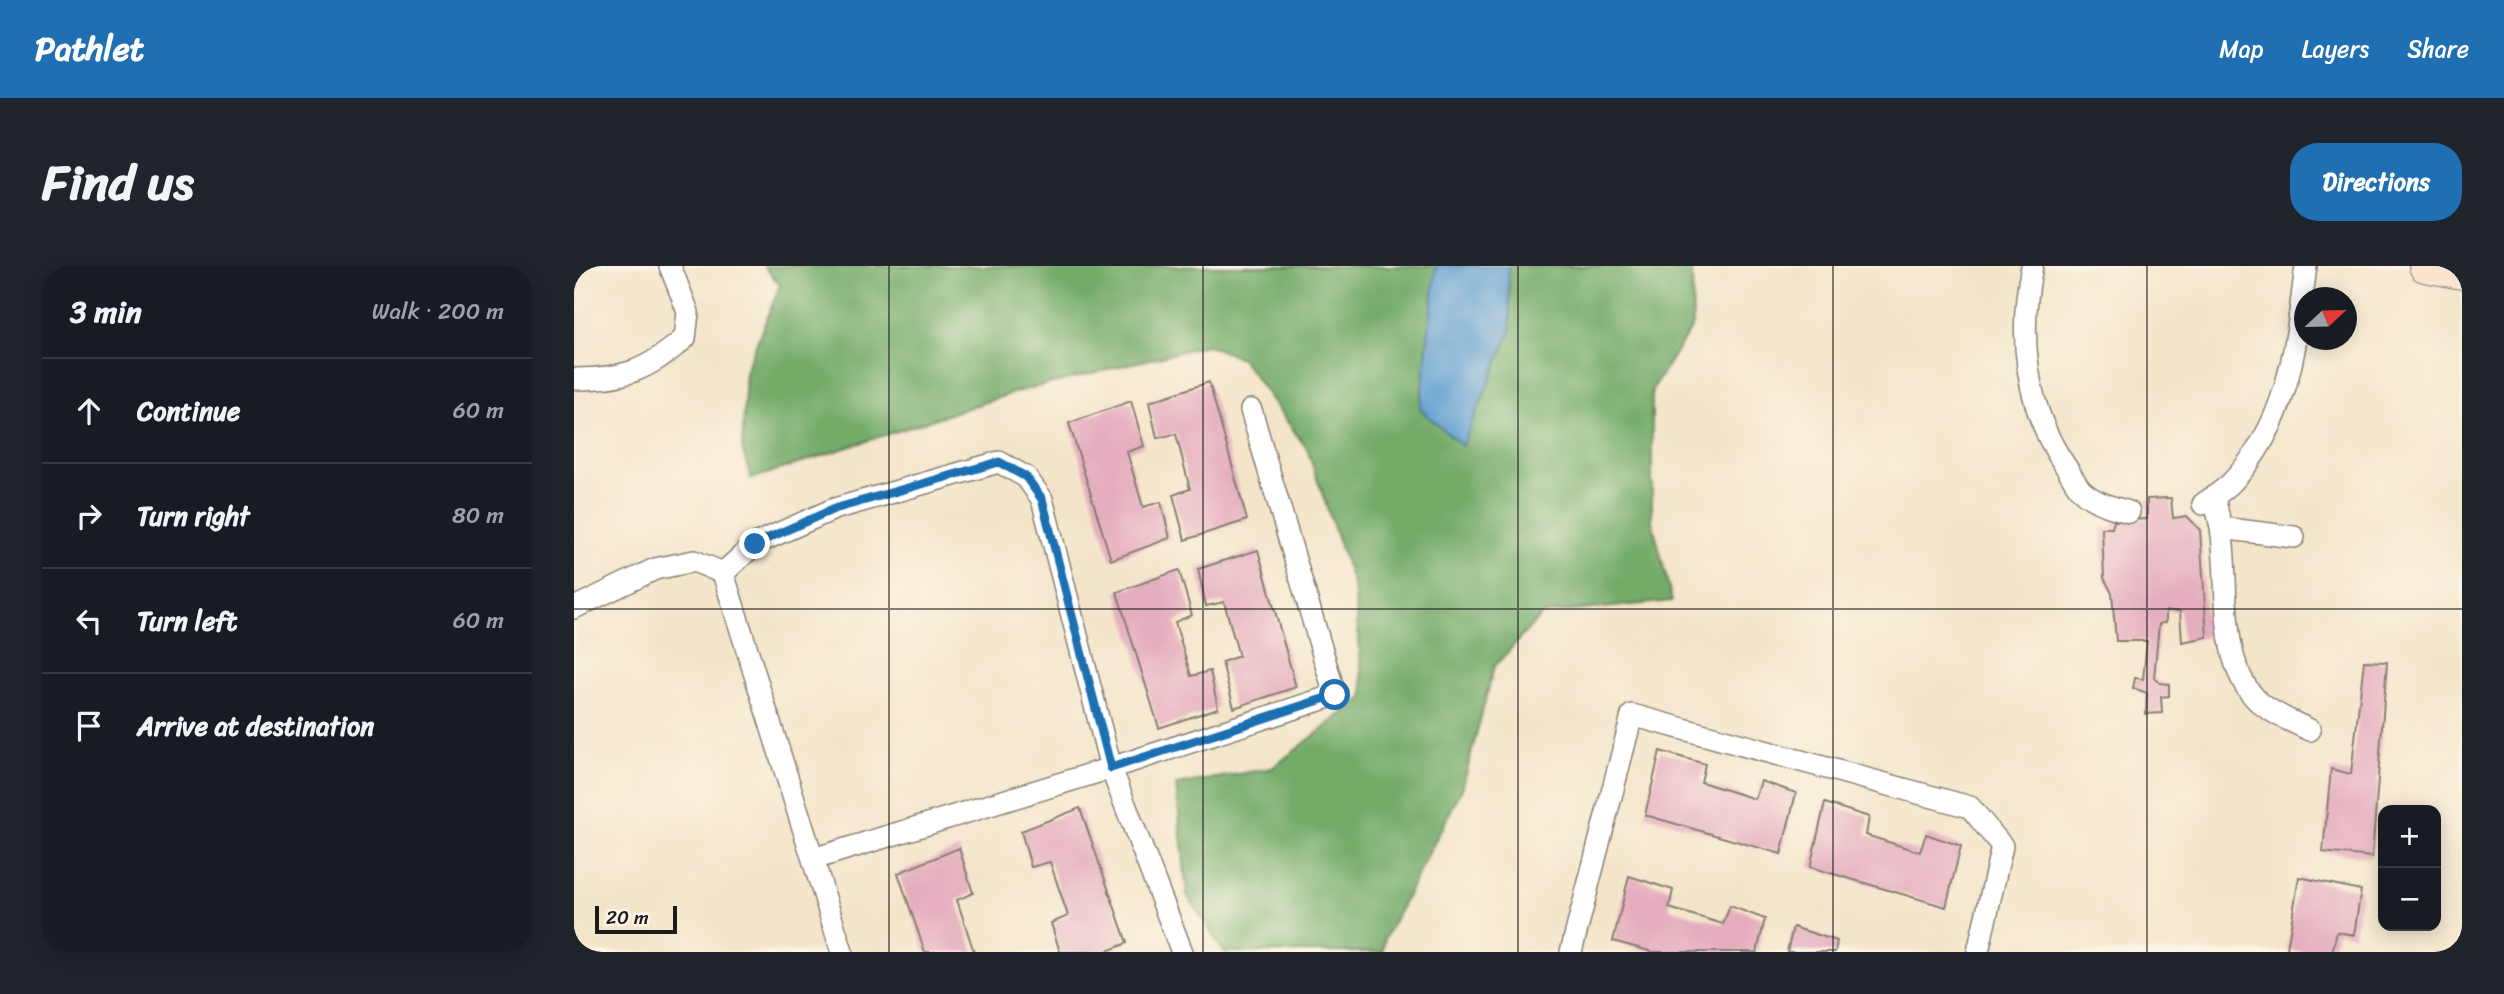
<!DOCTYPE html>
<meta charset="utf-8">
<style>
body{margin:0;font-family:Sriracha,sans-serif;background:#20242c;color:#f1f3f6}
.controls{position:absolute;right:21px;bottom:21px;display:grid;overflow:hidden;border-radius:14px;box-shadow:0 4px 18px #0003}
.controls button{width:63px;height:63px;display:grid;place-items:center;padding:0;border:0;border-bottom:2px solid #363941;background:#171b24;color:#f1f3f6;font:35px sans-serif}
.compass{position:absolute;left:1720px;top:21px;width:63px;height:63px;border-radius:50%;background:#171b24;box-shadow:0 4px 18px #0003;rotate:68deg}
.scale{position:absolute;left:21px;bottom:18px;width:82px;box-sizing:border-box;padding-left:7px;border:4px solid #1c1c1c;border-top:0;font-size:19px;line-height:24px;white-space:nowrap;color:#1c1c1c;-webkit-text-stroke:5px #fcf5e5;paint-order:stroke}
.stop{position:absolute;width:21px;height:21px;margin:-16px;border:5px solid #1f6fb2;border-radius:50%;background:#fff}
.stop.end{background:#1f6fb2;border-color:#fff;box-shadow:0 2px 7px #0008}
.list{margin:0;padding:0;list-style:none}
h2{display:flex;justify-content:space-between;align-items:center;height:91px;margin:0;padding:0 28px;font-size:30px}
h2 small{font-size:23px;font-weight:400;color:#9ea1a6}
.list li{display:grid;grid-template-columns:46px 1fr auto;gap:21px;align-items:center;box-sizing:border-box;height:105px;padding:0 28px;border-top:2px solid #363941}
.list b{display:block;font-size:26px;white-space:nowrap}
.list em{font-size:23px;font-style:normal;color:#9ea1a6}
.icon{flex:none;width:38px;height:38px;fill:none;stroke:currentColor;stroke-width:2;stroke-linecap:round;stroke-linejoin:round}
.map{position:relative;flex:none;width:1888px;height:686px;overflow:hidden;border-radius:28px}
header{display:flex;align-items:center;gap:42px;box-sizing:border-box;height:98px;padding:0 35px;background:#1f6fb2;color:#fff}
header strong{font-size:33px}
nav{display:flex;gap:38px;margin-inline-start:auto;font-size:24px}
.intro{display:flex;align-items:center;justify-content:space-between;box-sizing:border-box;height:168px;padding:0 42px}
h1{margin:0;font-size:49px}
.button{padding:18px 32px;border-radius:28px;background:#1f6fb2;color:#fff;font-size:24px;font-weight:700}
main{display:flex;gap:42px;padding:0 42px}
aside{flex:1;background:#171b24;border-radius:28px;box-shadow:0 4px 18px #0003}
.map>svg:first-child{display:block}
.forest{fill:#73ab69;stroke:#486442;stroke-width:2}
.water{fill:#5f9fd2;stroke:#3e5e77;stroke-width:2}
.building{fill:#e5aebf}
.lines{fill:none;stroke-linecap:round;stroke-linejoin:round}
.street-casing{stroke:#888073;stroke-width:24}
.secondary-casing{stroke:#888073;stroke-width:34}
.street{stroke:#fff;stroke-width:21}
.secondary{stroke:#fce5cf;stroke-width:32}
.route{stroke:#1f6fb2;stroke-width:9}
.grid{fill:none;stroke:#1c1c1c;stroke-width:2;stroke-opacity:0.55}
</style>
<header>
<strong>Pathlet</strong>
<nav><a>Map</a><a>Layers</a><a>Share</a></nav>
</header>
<div class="intro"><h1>Find us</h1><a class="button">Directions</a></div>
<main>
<aside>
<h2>3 min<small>Walk · 200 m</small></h2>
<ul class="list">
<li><svg class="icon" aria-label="ahead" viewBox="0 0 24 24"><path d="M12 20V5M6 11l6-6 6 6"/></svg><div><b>Continue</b></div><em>60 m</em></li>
<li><svg class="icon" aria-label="right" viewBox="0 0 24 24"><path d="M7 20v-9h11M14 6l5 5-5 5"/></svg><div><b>Turn right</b></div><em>80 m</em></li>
<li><svg class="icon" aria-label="left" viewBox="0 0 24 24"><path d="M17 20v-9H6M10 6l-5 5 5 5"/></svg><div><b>Turn left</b></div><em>60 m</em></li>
<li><svg class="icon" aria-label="arrive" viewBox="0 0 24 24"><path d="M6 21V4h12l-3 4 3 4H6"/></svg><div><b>Arrive at destination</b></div></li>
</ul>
</aside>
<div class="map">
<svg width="1888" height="686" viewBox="0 0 1888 686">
<rect width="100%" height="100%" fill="#fcf5e5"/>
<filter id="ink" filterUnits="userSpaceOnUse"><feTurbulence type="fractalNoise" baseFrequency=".0143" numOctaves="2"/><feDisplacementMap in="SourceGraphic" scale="14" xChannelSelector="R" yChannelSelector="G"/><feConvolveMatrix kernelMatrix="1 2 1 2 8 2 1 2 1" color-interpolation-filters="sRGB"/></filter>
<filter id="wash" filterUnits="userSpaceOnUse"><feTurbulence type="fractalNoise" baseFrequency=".00686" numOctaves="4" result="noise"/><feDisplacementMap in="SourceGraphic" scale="28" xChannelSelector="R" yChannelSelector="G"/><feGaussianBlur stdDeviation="1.57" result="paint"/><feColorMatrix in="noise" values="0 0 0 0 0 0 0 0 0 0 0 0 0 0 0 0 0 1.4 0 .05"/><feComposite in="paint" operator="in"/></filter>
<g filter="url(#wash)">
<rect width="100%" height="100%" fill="#f4e5ca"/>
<path class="forest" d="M190 0H1118L1119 59 1078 124V254L1098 335 968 348 920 401 888 523 811 672 809 686H650L613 629 602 519 698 502 790 431 780 321 733 183 667 92 633 79 442 126 177 213 168 183 172 104 206 19Z"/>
<path class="water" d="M862 0H934L937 65 888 180 846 143Z"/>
<g id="blocks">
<path class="building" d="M635 116 673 254 611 274 599 229 616 223 602 168 583 172 575 136Z
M557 135 570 180 553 186 569 241 587 236 596 272 537 294 495 157Z
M1597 232 1599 252 1613 250 1626 264 1633 371 1608 376 1606 345H1592V356L1585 358 1580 412 1586 417 1595 418V430L1587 431 1588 447 1572 448 1573 427 1559 422 1561 412 1569 413 1573 375H1542L1538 327 1530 312 1528 262H1538L1540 255 1573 253V233Z
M684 284 722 421 660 442 648 396 665 390 650 336 632 340 624 303Z
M605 304 618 349 601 356 617 410 636 405 644 442 585 462 543 326Z
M1790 395 1813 396 1798 591 1749 586 1757 503 1777 508Z
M1086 485 1131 498 1127 516 1181 533 1187 515 1222 527 1207 588 1071 549Z
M1251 537 1295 551 1292 569 1346 586 1352 568 1387 580 1372 641 1236 601Z
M506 542 553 677 531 686H486L477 657 494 650 476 596 457 601 447 565Z
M385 582 399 627 383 634 400 686H351L324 607Z
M1055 610 1099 624 1095 642 1149 658 1156 640 1191 653 1183 686H1079L1039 675Z
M1725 611 1787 624 1780 669 1763 666 1758 686H1728L1713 683Z
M1219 661 1263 675 1261 686H1213Z"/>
</g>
</g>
<g filter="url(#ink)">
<use href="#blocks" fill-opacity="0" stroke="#888073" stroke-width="2"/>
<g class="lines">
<g class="street-casing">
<path id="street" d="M1458 0C1444 69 1451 142 1492 201 1497 208 1501 217 1507 224 1520 237 1538 241 1555 246
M0 113C50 113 73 105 111 72L114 46 96 0
M1640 230C1642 241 1645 251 1647 262 1656 314 1642 397 1685 436 1699 448 1719 456 1736 464
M1629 238C1639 231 1651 224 1659 215 1716 154 1722 78 1732 0
M1647 262 1720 271
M149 307 181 278 260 243 425 196 452 211 468 233 537 502 608 686
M0 342 81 303 120 295 149 307 268 686
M239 593 537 502 761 429 677 144
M997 686 1058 449 1396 541 1428 580 1404 686"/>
</g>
<g class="secondary-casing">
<path id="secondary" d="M1851 0 1888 7"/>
</g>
<use href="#street" class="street"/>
<use href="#secondary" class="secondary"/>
</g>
</g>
<g class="lines" filter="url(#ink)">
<path class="route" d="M181 278 260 243 425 196 452 211 468 233 537 502 761 429"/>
</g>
<path class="grid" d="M315 0V686M629 0V686M944 0V686M1259 0V686M1573 0V686M0 343H1888"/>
</svg>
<div class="controls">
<button>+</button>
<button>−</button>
</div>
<svg class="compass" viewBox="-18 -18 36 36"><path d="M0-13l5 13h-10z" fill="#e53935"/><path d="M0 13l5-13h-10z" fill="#9ea1a6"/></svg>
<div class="scale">20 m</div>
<div class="stop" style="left:761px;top:429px"></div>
<div class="stop end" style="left:181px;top:278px"></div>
</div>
</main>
